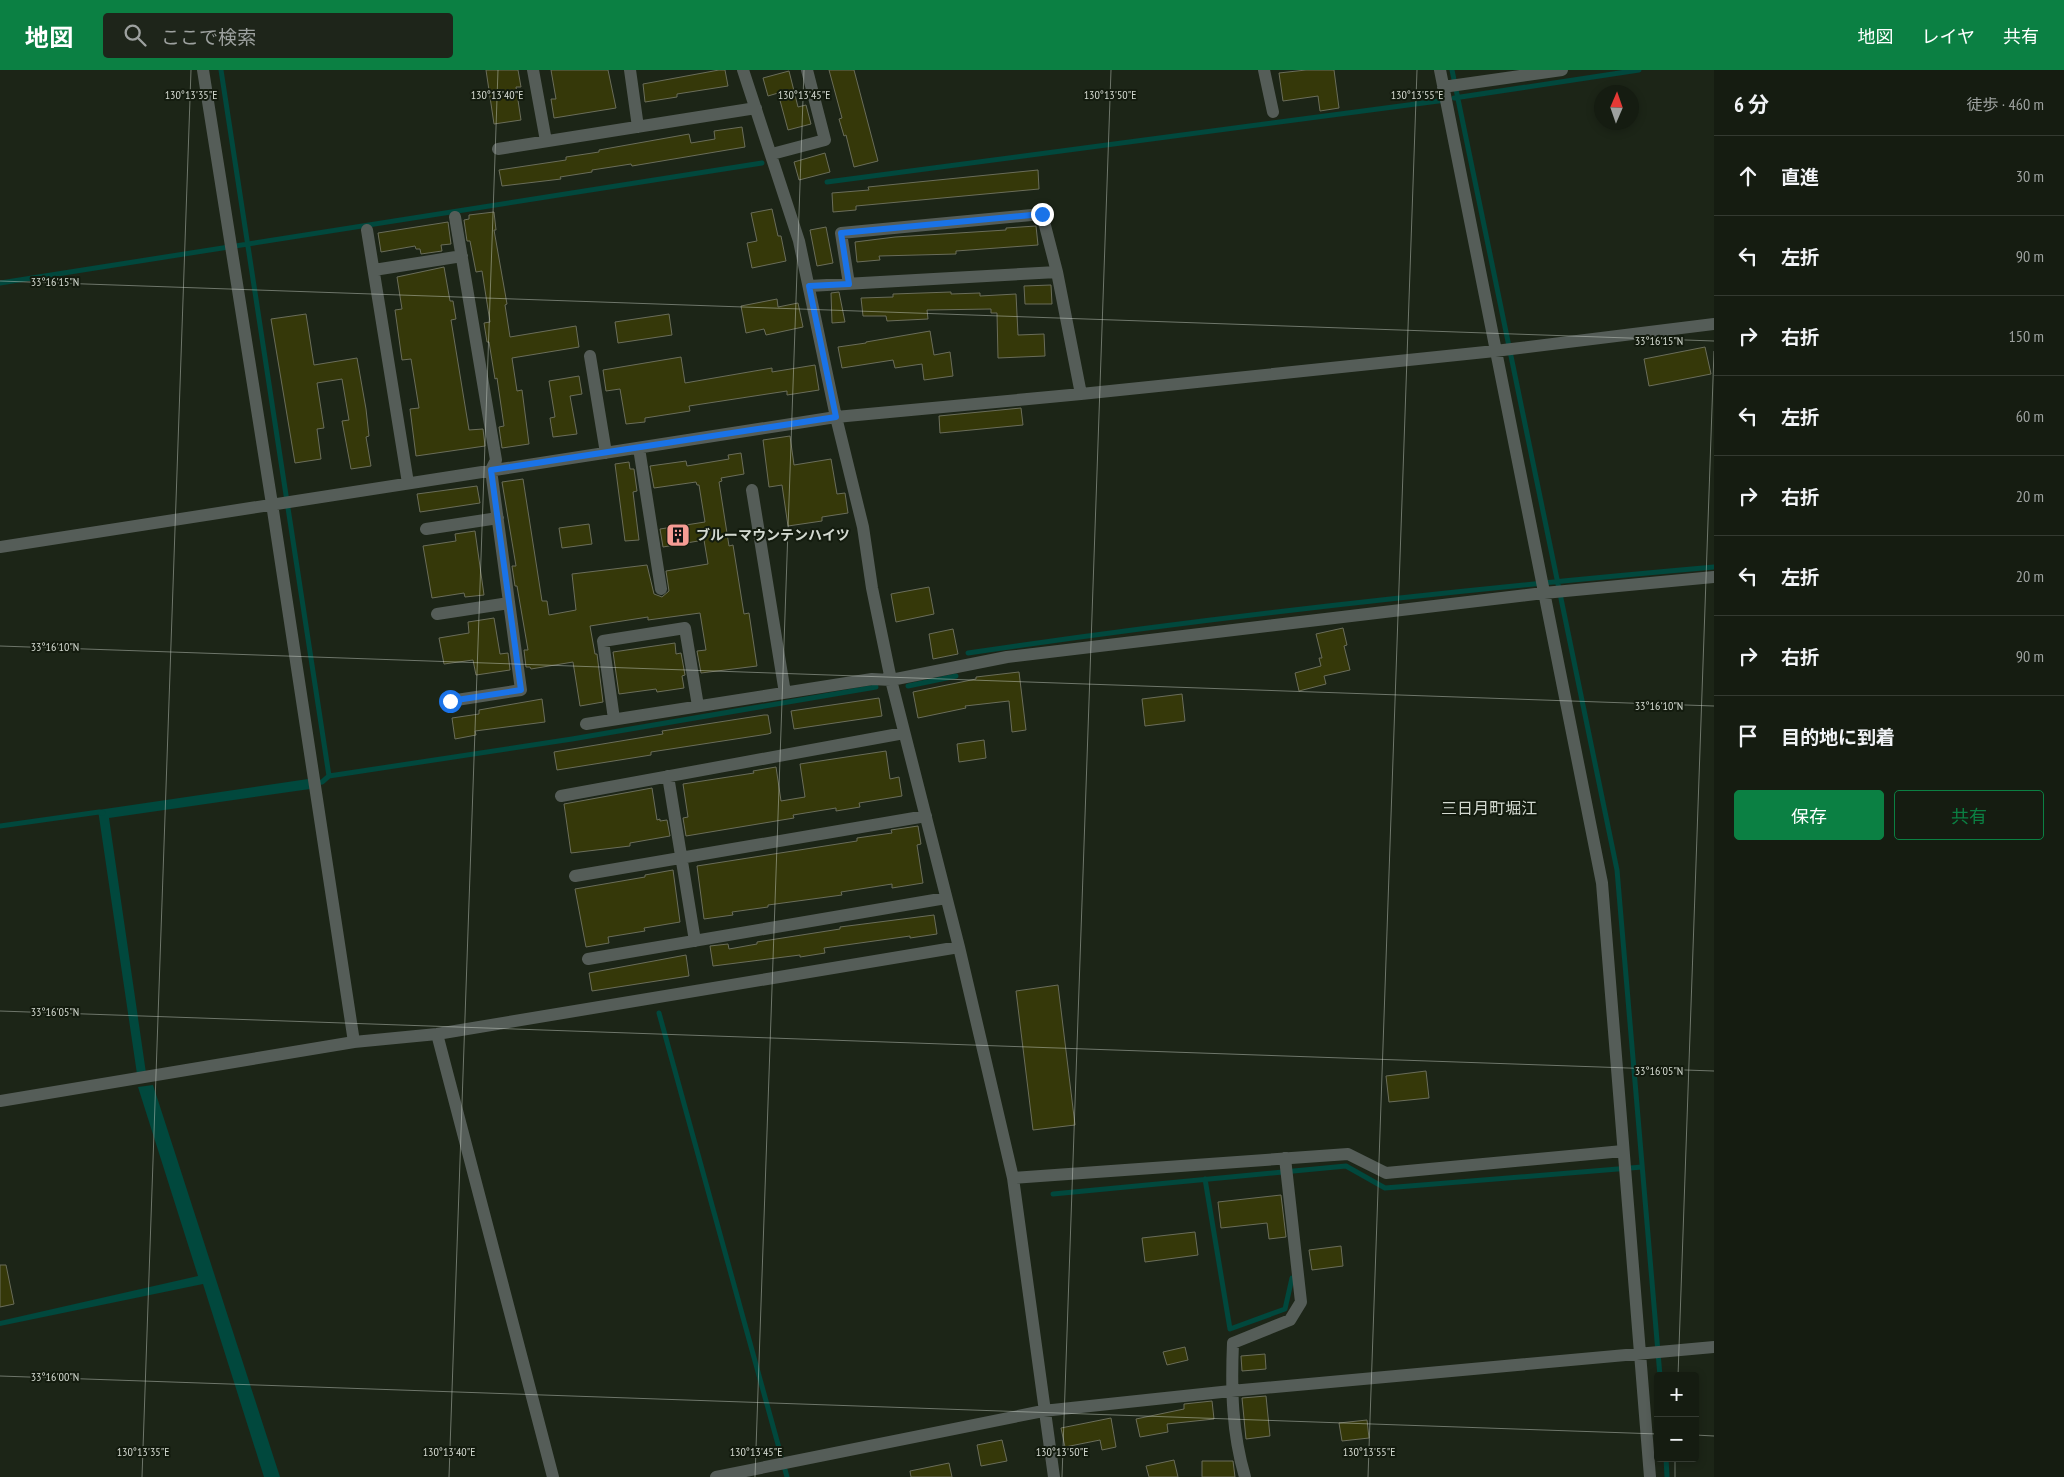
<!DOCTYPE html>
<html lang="ja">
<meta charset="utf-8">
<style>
body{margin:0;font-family:"PT Sans Narrow","Noto Sans JP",sans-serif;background:#1e251a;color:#f1f3f6}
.controls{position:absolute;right:15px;bottom:15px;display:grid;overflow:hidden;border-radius:5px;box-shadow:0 2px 8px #0003}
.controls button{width:45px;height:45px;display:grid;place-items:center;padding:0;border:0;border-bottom:1px solid #343a31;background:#151c11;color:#f1f3f6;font:25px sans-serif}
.compass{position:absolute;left:1594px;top:15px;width:45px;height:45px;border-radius:50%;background:#151c11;box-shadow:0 2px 8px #0003;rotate:2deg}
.stop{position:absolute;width:15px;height:15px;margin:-11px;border:4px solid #1a73e8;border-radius:50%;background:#fff}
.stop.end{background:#1a73e8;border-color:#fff;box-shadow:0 1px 5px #0008}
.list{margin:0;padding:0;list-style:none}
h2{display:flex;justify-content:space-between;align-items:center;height:65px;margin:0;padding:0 20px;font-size:21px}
h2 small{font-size:16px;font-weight:400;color:#9da19f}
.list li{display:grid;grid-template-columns:32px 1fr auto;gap:15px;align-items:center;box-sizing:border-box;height:80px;padding:0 20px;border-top:1px solid #343a31}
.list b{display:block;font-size:19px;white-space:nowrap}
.list em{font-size:16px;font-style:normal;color:#9da19f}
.actions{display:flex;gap:10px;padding:15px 20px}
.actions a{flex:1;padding:11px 0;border:1px solid #0b8043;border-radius:5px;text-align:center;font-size:18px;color:#0b8043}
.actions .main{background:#0b8043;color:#fff}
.icon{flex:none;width:28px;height:28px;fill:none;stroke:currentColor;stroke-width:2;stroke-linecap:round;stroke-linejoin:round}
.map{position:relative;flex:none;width:1714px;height:1407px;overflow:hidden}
header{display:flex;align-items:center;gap:30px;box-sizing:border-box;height:70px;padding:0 25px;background:#0b8043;color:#fff}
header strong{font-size:24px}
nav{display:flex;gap:28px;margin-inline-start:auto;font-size:18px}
.search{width:350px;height:45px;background:#1e251a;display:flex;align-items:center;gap:12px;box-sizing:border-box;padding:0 18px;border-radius:5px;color:#9da19f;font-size:19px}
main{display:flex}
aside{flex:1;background:#151c11}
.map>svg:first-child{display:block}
.water{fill:#01483d}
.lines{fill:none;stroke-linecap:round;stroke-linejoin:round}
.stream{stroke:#01483d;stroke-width:5}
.building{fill:#353809;stroke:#6a6d5a}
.street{stroke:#555d58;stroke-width:12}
.route{stroke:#1a73e8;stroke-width:6}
.ticks{fill:none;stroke:#d3d9d0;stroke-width:1;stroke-opacity:0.45}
.labels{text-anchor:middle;stroke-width:4;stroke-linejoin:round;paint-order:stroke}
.poi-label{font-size:14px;font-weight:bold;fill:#d3d9d0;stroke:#131b0e;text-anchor:start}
.quarter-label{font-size:16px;fill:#d3d9d0;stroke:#131b0e}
.ticks-label{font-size:12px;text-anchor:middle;fill:#d3d9d0;stroke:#131b0e;stroke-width:4;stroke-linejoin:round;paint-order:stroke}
</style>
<header>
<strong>地図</strong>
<div class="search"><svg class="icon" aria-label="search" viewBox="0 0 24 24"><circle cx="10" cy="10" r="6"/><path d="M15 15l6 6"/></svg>ここで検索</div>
<nav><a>地図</a><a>レイヤ</a><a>共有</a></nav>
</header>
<main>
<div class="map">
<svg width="1714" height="1407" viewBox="0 0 1714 1407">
<rect width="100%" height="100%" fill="#1c2517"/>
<path class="water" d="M308 709 310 719 109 748 146 1003 137 1004 98 740Z
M153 1015 280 1407H264L203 1214 0 1256V1251L198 1206 138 1017Z"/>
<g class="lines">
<path class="stream" d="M221 0 329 706 322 712 316 713
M1452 0 1617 800 1660 1306
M1454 28 1639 0
M827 112 1446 30
M0 213 762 93
M968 583C1216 546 1465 519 1714 497
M908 616 956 606
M329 706 572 669 876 617
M0 756 99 742 103 743
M659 943 787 1407
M1205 1109 1230 1259 1285 1239 1292 1208
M1053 1124 1346 1096 1385 1118 1642 1097
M1666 1388 1667 1407"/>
</g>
<path class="building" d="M486 0H518L521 17H516L521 50 494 54Z
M551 0H608L616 38 554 48 551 29H556Z
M719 0H725L728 16 677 24V27L645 32 643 14Z
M829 0H854L878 91 854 97 846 65 844 66 839 49 842 48Z
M1306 0H1334L1339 38 1320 41 1318 26 1283 31 1279 3Z
M789 1 798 37 806 35 811 54 788 60 778 23 768 26 763 8Z
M742 57 745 77 632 96 631 94 592 100V102L560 107 561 109 502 116 499 100 566 90V87L599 82V80L689 64 691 73 715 69 714 61Z
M825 83 830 102 799 110 794 92Z
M1038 100 1039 119 856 136V140L833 142 832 123 869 120 868 117Z
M772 139 778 166H781L786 191 752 198 747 173 757 171 751 143Z
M494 142 496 160H494L507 234 505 235 510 267 576 256 579 277 512 288 517 321 522 320 529 374 502 378 499 357 504 356 497 308 495 309 489 272H487L484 253 490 252 482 201 476 202 470 171H467L464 150 469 149V145Z
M448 152 451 174 441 175 442 181 421 184 420 179H416L415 176 381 182 378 163Z
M1036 156 1038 175 956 181V184L879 186 880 190 857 192 855 172 895 167 1006 160V158Z
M826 157 833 193 817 196 810 160Z
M444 197 450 231H453L456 249 451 250 469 360 483 359 485 376 416 386 410 339 419 338 411 289 402 290 395 240 402 239 397 207Z
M1051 215 1052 234H1025L1024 216Z
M839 222 845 252 832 253 831 223Z
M951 222V224L980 223V226L1016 224 1018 265 1044 264 1045 286 998 288 997 243H991V239L927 240 928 249 887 251 886 246H863L861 228 893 227V224Z
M777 229 778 237 798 233 803 257 766 265 764 259 746 263 741 236Z
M306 244 314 295 357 288 366 339 369 366 366 367 371 396 351 399 342 351 349 350 342 309 317 313 324 358 317 359 321 389 295 393 271 249Z
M669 244 672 265 618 273 615 252Z
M930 261 934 285 950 282 953 306 924 310 922 294 895 298 893 290 842 298 838 277 866 273V272Z
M1705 277 1711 304 1649 316 1644 289Z
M681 287 685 313 772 298V302L815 295 819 320 787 325V321L689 336 690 341 645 348V352L626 354 620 319 606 321 603 300Z
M579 306 582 324 570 326 577 364 553 367 550 348 555 347 549 311Z
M1021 338 1023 355 940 363 939 346Z
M790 366 794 395 831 389 837 424 845 423 848 443 822 447V451L788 456 782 415 769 417 763 370Z
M741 383 744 404 721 408 722 411 719 412 729 476 733 475 744 544 749 543 757 596 701 603 697 581 706 580 700 543 648 550V547L590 556 595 584H597L603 632 580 636 573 592 531 599 530 597H526L524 580H528L517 516H515L512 496H516L502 412 523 409 542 531H547L549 545 576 540 572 504 647 495 654 524 662 527 669 521 666 501 708 494 704 470 663 477 660 459 705 452 699 415H697L696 412 654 418 650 396 686 391 687 396 729 389 728 385Z
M629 392 630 399H634L637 421 633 422 639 470 625 471 615 394Z
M477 416 480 433 420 442 417 424Z
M589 454 592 474 562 478 559 458Z
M475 461 484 525 465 527 464 523 432 528 423 476 456 471 455 464Z
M929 517 934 544 896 552 891 524Z
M494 548 500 584 508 583 510 600 476 605 473 590 444 594 439 568 469 563 468 552Z
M1343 558 1347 575 1344 576 1350 600 1324 606 1326 614 1299 621 1295 603 1321 596 1319 588H1322L1316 564Z
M953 559 958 584 933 589 929 564Z
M675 573 676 584 681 583 685 605 682 606 684 618 657 622 656 619 619 624 613 582Z
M1019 602 1026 660 1012 662 1009 631 965 636 966 638 918 648 913 622 976 609V607Z
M1182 624 1185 651 1145 656 1142 629Z
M879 628 882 646 794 659 791 641Z
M542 629 545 652 475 661 476 665 455 669 452 648 479 644V640Z
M764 645H768L771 663 768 664 651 682V685L557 700 554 682 663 664 662 661Z
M984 670 986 688 959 692 957 674Z
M886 681 890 709 899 707 902 726 859 733 860 737 836 741V738L793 745 794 748 686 766 683 748 688 747 683 714 754 703 753 701 776 697 781 731 805 727 800 694Z
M652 718 657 750 660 749V751L667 750 670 766 630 773V776L571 783 564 734Z
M918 756 921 774 917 775 923 813 892 818V814L841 822 842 825 768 835V837L732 842 733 845 704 849 697 796 857 771V768L892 763 891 760Z
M673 800 680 852 644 858 645 861 608 867 609 873 586 877 575 819 645 807V805Z
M934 845 937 864 910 868V866L824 878 825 883 800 887V885L713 896 710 876 728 874 729 879 757 874V872L840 859V857Z
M686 885 689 906 592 921 589 903Z
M1058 915 1075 1055 1033 1060 1016 921Z
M1426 1001 1429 1028 1389 1032 1386 1006Z
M1281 1125 1286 1167 1269 1169 1267 1153 1221 1158 1218 1132Z
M1195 1162 1198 1185 1145 1192 1142 1168Z
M1341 1176 1343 1196 1312 1200 1309 1180Z
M0 1195H6L14 1234 0 1237Z
M1185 1277 1188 1290 1167 1295 1163 1282Z
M1265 1284 1266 1299 1242 1301 1241 1286Z
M1266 1326 1270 1366 1246 1369 1242 1328Z
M1212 1331 1214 1349 1167 1354 1168 1362 1140 1367 1136 1349 1184 1339V1334Z
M1111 1348 1116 1377 1102 1380 1100 1370 1065 1377 1061 1358Z
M1367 1350 1369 1368 1342 1371 1339 1353Z
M1002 1370 1007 1391 981 1396 977 1375Z
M1174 1390 1178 1407H1149L1146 1396Z
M1202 1391H1233L1235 1407H1202Z
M949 1393 952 1407H911L910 1401Z"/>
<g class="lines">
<path class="street" d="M203 0 272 434 354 972
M533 0 546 71
M630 0 638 57
M743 0 799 171 836 347 863 457 872 518 891 610 959 877 1013 1108 1054 1407
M1264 0 1273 42
M1440 0 1602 813 1650 1407
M1443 17 1562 0
M498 79 756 38
M772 84 825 70 807 0
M367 160 408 413
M374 200 462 186
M1057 202 1081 324
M809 216 1057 202 1042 144 841 163 849 214
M590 286 606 383
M639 378 661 519
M752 420 785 623
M426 459 498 448
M0 477 836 347 1081 324 1495 281 1714 254
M437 544 509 533
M450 631 521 620 491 400 496 390 455 147
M614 649 603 571 685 558 698 636
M586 654 872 609 891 610 1007 587 1544 523 1714 507
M668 706 695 871
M561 726 904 663
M575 806 926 746
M588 889 946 828
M437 964 553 1407
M0 1031 354 972 437 964 959 877
M1013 1108 1348 1084 1386 1103 1623 1081
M716 1407 1043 1341 1231 1321 1714 1277
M1245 1407C1232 1363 1231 1319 1233 1273L1290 1250 1301 1232 1285 1088"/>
</g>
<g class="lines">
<path class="route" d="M450 631 521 620 491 400 836 347 809 216 849 214 841 163 1042 144"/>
</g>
<path class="ticks" d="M0 211 1714 271M0 576 1714 636M0 941 1714 1001M0 1306 1658 1364M1678 1306 1714 281M1695 1365 1714 1366M142 1407 191 0M449 1407 498 0M755 1407 804 0M1062 1407 1111 0M1368 1407 1417 0M1675 1407V1388"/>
<defs>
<g id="building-square" transform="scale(1.25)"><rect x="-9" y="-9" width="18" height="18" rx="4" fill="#f59c94" stroke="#131b0e"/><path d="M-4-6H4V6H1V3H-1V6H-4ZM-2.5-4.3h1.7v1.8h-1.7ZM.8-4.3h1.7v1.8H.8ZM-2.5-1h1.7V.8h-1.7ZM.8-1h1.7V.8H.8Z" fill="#111"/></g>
</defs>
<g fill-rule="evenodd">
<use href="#building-square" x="678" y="465"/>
</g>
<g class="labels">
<g class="poi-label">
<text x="696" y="470">ブルーマウンテンハイツ</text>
</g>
<g class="quarter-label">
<text x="1489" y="744">三日月町堀江</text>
</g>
</g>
<g class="ticks-label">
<text x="191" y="29">130°13'35"E</text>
<text x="497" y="29">130°13'40"E</text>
<text x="804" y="29">130°13'45"E</text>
<text x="1110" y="29">130°13'50"E</text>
<text x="1417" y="29">130°13'55"E</text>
<text x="55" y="216">33°16'15"N</text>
<text x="1659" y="275">33°16'15"N</text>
<text x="55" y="581">33°16'10"N</text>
<text x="1659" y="640">33°16'10"N</text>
<text x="55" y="946">33°16'05"N</text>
<text x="1659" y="1005">33°16'05"N</text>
<text x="55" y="1311">33°16'00"N</text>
<text x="143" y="1386">130°13'35"E</text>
<text x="449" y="1386">130°13'40"E</text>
<text x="756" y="1386">130°13'45"E</text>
<text x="1062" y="1386">130°13'50"E</text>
<text x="1369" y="1386">130°13'55"E</text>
</g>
</svg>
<div class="controls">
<button>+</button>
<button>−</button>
</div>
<svg class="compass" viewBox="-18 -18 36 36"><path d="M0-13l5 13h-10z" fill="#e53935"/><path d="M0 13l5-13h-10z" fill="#9da19f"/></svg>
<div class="stop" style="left:450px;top:631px"></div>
<div class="stop end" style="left:1042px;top:144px"></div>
</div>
<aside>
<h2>6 分<small>徒歩 · 460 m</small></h2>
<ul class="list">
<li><svg class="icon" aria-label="ahead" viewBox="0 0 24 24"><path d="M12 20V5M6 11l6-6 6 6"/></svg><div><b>直進</b></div><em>30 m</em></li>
<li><svg class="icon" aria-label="left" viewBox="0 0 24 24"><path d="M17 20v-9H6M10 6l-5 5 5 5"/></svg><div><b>左折</b></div><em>90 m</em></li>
<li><svg class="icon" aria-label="right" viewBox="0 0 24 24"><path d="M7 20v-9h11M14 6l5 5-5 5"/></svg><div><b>右折</b></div><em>150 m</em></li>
<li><svg class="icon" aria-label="left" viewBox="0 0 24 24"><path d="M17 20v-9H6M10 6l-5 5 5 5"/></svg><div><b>左折</b></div><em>60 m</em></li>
<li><svg class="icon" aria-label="right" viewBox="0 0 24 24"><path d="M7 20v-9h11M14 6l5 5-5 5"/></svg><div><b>右折</b></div><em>20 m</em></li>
<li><svg class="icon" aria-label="left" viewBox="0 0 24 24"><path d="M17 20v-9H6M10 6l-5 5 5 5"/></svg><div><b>左折</b></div><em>20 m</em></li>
<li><svg class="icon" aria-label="right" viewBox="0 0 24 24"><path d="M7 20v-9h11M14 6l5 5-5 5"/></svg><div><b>右折</b></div><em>90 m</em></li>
<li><svg class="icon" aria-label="arrive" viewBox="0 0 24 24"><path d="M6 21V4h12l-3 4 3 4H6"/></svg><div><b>目的地に到着</b></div></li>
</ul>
<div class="actions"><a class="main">保存</a><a>共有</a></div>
</aside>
</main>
